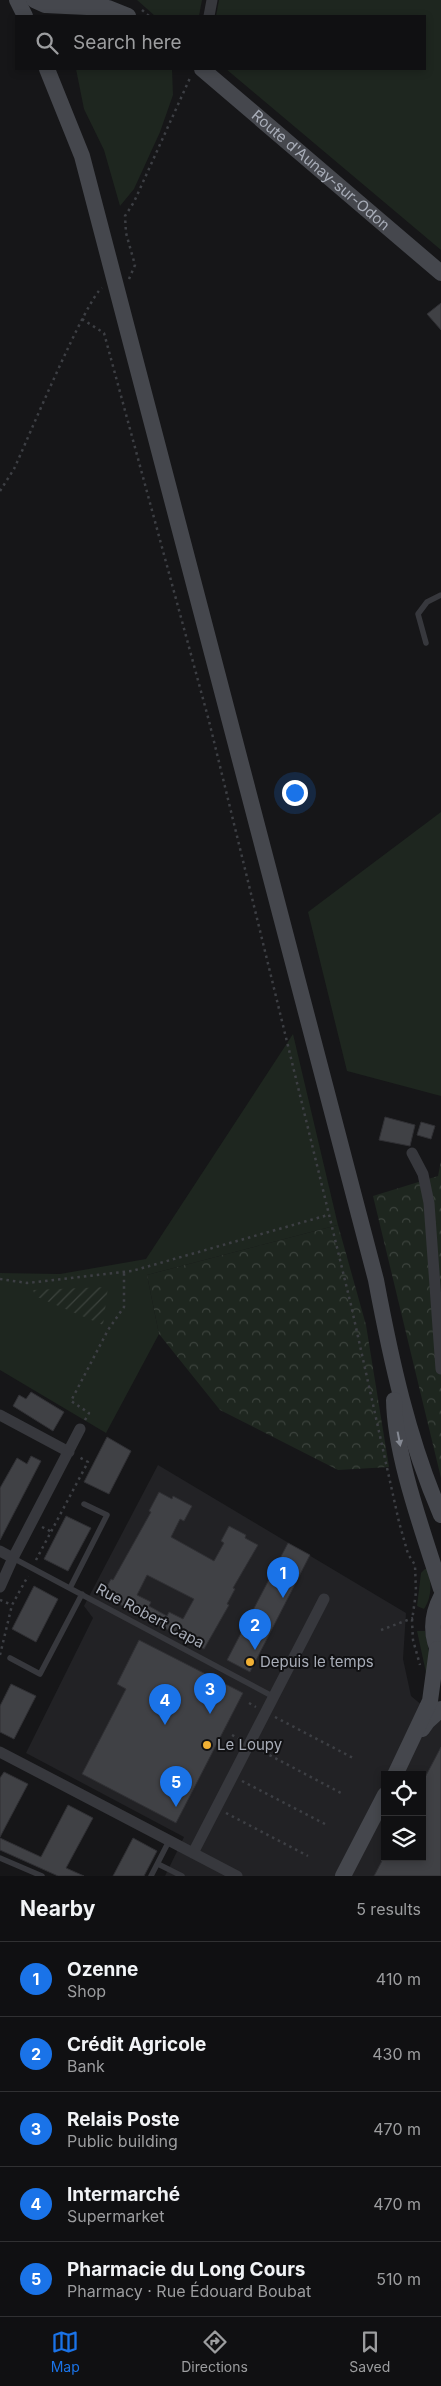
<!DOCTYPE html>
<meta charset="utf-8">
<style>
body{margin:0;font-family:Inter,sans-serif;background:#19191b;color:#f1f3f6}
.controls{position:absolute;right:15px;bottom:15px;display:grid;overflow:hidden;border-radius:0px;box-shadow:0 2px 8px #0003}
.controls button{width:45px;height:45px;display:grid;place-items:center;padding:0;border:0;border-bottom:1px solid #303032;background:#101012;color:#f1f3f6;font:25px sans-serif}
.you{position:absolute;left:294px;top:792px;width:18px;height:18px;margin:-12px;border:4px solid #fff;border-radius:50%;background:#1a73e8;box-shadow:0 0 0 8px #1a73e833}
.badge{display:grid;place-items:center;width:32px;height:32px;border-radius:50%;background:#1a73e8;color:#fff;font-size:16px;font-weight:700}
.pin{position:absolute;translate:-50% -41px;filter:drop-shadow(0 1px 2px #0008)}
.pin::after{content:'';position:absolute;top:26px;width:18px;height:15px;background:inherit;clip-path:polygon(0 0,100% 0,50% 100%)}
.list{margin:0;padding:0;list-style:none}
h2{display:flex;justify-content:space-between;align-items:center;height:65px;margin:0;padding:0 20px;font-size:21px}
h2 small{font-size:16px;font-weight:400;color:#9c9d9f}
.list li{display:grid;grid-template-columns:32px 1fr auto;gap:15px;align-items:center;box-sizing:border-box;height:75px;padding:0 20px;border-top:1px solid #303032}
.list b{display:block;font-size:19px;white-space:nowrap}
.list p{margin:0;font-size:16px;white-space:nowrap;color:#9c9d9f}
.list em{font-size:16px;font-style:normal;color:#9c9d9f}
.icon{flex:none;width:28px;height:28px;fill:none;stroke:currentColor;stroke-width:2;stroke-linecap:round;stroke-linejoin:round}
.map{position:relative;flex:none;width:441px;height:1876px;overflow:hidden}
.search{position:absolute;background:#101012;box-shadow:0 2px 8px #0003;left:15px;right:15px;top:15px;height:55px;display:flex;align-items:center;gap:12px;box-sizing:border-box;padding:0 18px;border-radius:0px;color:#9c9d9f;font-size:19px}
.sheet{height:440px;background:#101012}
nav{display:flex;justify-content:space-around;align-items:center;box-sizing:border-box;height:70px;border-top:1px solid #303032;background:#101012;font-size:14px;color:#9c9d9f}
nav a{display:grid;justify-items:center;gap:2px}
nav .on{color:#1a73e8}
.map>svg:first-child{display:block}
.built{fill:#222225;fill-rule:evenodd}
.grass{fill:#1e261f}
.forest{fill:url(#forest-crowns)}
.garden{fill:url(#garden-furrows)}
.building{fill:#404145;stroke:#303034;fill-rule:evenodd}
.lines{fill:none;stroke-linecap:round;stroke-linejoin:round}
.path{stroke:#3d3f44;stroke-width:2.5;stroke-dasharray:2.5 4;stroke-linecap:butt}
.lane{stroke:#37383d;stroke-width:5.5}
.street{stroke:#37383d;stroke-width:11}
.secondary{stroke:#45474d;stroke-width:16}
.oneway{fill:#858993}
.poi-dot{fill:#f2b134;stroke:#111113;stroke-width:2}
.labels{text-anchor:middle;stroke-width:4;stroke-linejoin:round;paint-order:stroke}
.street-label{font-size:15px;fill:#a8adb8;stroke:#111113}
.poi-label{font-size:15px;fill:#a8adb8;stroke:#111113;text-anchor:start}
</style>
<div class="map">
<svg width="441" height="1876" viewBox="0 0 441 1876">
<defs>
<pattern id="forest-crowns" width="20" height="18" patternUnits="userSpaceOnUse" patternTransform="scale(1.25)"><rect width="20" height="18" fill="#1e261f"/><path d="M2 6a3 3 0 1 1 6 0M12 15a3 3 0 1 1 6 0" fill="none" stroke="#3c433d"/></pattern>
<pattern id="garden-furrows" width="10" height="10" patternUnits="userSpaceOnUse" patternTransform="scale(1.25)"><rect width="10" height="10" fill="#1e261f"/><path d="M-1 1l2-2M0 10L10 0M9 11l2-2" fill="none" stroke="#3c433d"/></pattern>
</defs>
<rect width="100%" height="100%" fill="#161618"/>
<path class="built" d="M158 1465 406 1613 403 1659 411 1696 441 1721V1876H165L184 1837 26 1753 93 1618 84 1606ZM385 1775H422V1857H385Z"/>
<path class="grass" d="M137 0H202L199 16H155Z
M219 0H441V250L226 69H425V16H216Z
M76 69H172L173 95 160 132 134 189 120 206 104 150 84 109Z
M441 812V1096L347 1071 308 912Z
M293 1034 338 1225 147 1275 159 1334 106 1433 0 1370V1273L60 1274 146 1259Z
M425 1569H427C432 1582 432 1597 424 1609L417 1606 421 1573Z
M417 1631H425L431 1662 428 1682Z"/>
<path class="forest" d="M441 1161V1478L373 1196 438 1176Z
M338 1225 366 1325 389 1467 338 1470 220 1410 159 1334 147 1275Z"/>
<path class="garden" d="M108 1287 103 1325 35 1296 33 1290Z"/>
<path class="building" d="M441 303V330L427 314Z
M385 1117 415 1125 410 1146 379 1140Z
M421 1122 435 1126 431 1139 417 1135Z
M31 1392 64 1412 53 1431 13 1406 19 1395 26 1399Z
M107 1437 131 1451 109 1494 84 1482Z
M31 1456 41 1461 0 1540V1488L17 1458 27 1464Z
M159 1492 172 1499 173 1496 192 1506 184 1521 180 1519 171 1537 214 1561 224 1543 221 1541 229 1526 246 1535 245 1538 258 1545 233 1588 235 1589 227 1604 229 1605 204 1649 102 1595 111 1579 113 1580 151 1512 149 1511ZM147 1575 194 1599 183 1619 169 1612 167 1616 149 1606 151 1602 137 1595Z
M66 1516 91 1528 68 1571 44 1559Z
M288 1543 310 1555 250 1672 227 1660Z
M34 1586 58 1599 36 1642 12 1629Z
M139 1640 243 1693 176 1823 82 1774 126 1689 117 1684Z
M11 1684 36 1696 14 1739 0 1732V1706Z
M441 1747V1876H374L384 1857H422V1783Z
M4 1772 28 1784 0 1837V1778Z
M68 1805 93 1818 66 1868 84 1876H58L0 1850V1838L41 1857Z
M133 1838 157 1851 144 1876H113Z"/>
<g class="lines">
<path class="path" d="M142 10 149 16
M129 279 135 265 126 233 125 216 134 202 190 78
M82 319 104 333 209 721 351 1305 399 1522 408 1554 415 1565 416 1592 412 1621 413 1640 420 1665
M0 491 14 469C26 443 87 297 102 288
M0 1279 27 1283 132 1271 328 1215
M85 1420 89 1413 71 1401 108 1330 124 1307V1272
M42 1527 52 1532
M36 1560 88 1462 79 1457
M0 1600 12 1605
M381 1630 413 1618
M0 1655 12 1605 28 1576
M249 1703 256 1707
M275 1717 355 1759
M232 1735 240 1739
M258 1749 341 1793
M242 1781 325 1824
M226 1813 308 1856"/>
<path class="lane" d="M426 643 418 614 427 602 441 595
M13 1558 274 1697
M70 1588 107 1515 84 1504
M10 1658 40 1674 82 1594
M0 1858 42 1876
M158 1864 182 1876
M151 1876 169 1841"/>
<path class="street" d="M209 16 212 0
M412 1153 423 1174 429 1203 441 1369
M0 1415 69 1452
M0 1551 13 1558
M0 1587 13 1558 80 1429
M0 1752 237 1876
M193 1853 324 1599"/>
<g class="secondary">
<path d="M17 0 25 16"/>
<path d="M34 0 45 5 108 8 128 16"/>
<path d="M47 69 82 156 376 1280C391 1360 408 1439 441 1515"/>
<path id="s1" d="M202 69 441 273"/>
<path d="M394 1400C395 1457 424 1534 441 1589"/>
<path d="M441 1597C431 1616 430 1637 441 1656"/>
<path d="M422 1729 427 1722 441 1709"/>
<path d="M395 1775 430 1701 437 1649"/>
<path d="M343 1876 385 1795"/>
</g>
</g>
<defs><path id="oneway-solid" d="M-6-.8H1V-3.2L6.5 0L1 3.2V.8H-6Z" transform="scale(1.25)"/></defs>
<use class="oneway" href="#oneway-solid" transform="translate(399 1439) rotate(79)"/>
<g class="poi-dot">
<circle cx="250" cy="1662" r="5"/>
<circle cx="207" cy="1745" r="5"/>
</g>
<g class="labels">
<g class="street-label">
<text dy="5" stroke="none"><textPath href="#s1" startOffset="156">Route d'Aunay-sur-Odon</textPath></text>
<text transform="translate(150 1616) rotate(28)" y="5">Rue Robert Capa</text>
</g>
<g class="poi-label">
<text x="260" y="1667">Depuis le temps</text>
<text x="217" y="1750">Le Loupy</text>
</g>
</g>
</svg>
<div class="controls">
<button><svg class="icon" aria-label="locate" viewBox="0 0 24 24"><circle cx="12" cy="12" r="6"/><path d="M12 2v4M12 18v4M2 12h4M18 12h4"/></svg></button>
<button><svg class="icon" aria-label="layers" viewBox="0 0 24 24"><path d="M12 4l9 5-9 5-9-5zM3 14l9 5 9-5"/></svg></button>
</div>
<div class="you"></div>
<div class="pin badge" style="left:283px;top:1598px">1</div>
<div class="pin badge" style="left:255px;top:1650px">2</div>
<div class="pin badge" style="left:210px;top:1714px">3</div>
<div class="pin badge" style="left:165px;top:1725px">4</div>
<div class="pin badge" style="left:176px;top:1807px">5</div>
<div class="search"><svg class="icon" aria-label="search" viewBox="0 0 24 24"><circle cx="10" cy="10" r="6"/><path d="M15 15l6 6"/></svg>Search here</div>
</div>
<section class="sheet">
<h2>Nearby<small>5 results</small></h2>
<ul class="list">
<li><span class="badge">1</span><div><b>Ozenne</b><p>Shop</p></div><em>410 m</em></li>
<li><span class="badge">2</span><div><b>Crédit Agricole</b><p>Bank</p></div><em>430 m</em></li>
<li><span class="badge">3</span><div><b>Relais Poste</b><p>Public building</p></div><em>470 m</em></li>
<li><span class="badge">4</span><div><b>Intermarché</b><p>Supermarket</p></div><em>470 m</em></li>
<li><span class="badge">5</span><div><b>Pharmacie du Long Cours</b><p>Pharmacy · Rue Édouard Boubat</p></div><em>510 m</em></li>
</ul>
</section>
<nav>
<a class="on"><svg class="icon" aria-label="map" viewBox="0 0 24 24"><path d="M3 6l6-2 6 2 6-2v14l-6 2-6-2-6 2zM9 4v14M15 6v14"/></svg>Map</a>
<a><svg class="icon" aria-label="directions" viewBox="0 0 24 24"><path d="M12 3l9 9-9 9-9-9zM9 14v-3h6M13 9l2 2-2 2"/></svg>Directions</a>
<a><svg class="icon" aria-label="saved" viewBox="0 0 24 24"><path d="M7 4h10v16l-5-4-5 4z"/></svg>Saved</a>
</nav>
